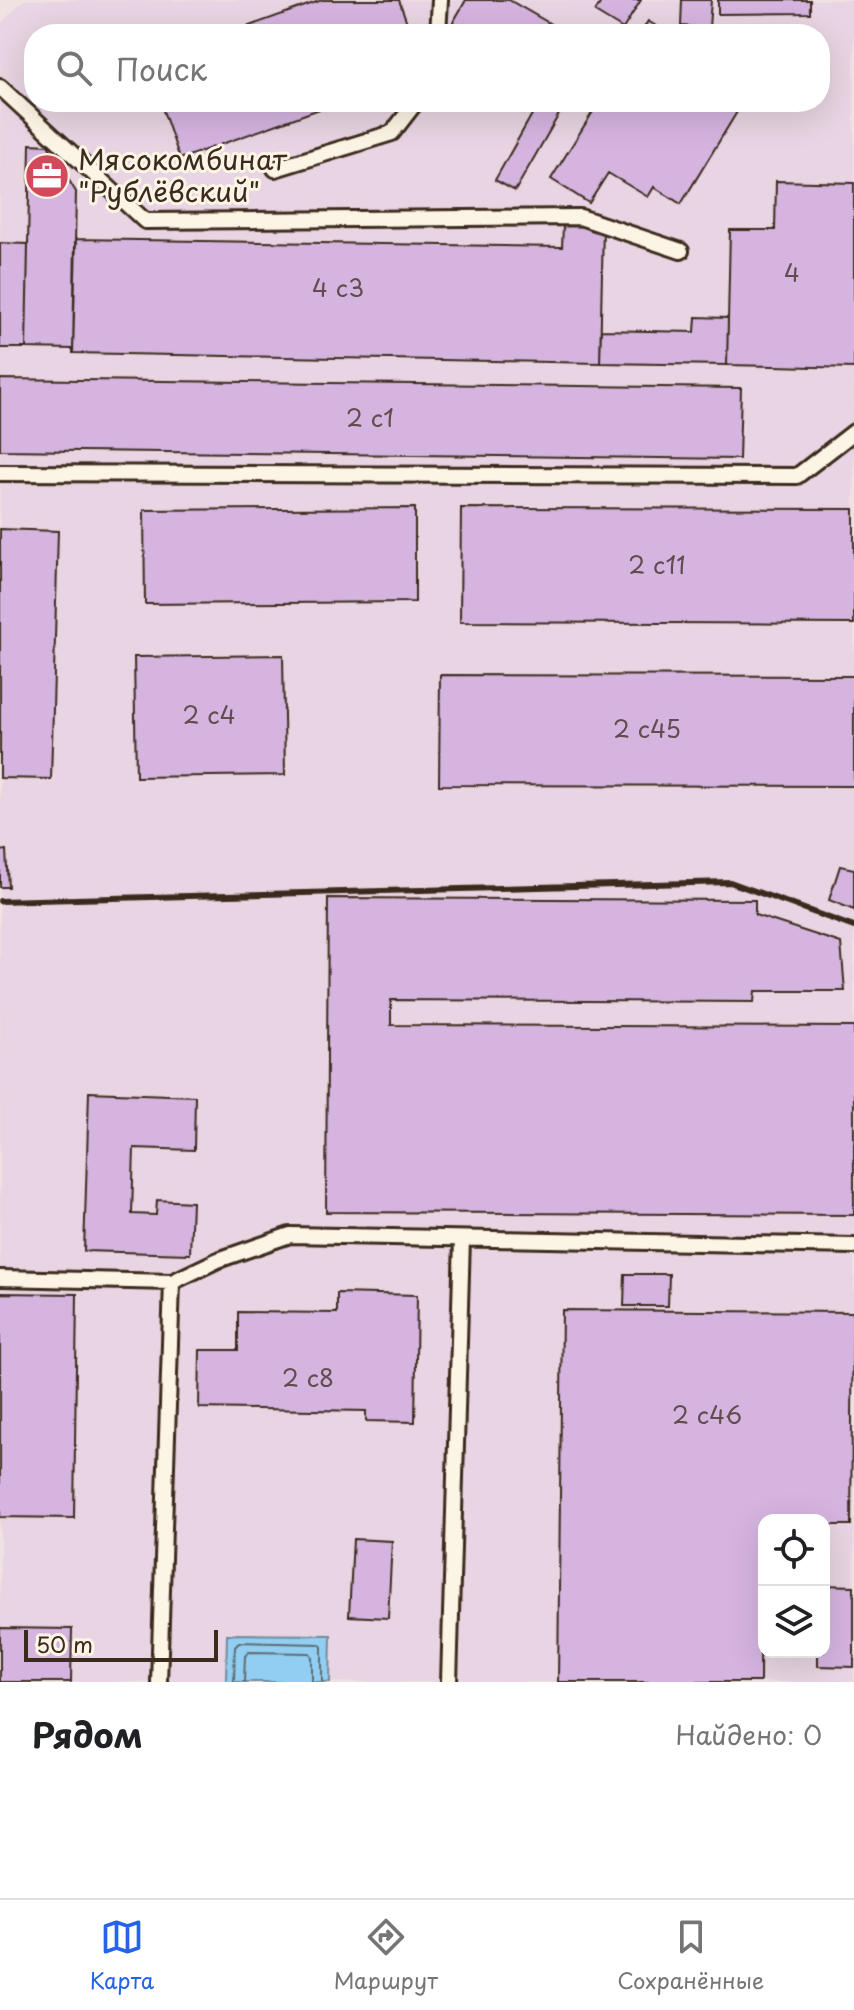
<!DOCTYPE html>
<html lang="ru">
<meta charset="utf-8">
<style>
body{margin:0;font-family:"Playpen Sans",sans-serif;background:#f2f2f2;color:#202124}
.controls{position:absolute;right:24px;bottom:24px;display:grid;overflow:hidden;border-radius:16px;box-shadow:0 8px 32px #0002}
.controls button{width:72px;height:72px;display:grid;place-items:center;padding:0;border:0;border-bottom:2px solid #e0e0e0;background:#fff;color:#202124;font:40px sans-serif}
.scale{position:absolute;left:24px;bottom:20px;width:194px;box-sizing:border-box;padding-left:8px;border:4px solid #3b2a1e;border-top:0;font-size:22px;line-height:28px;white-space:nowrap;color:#3b2a1e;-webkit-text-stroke:6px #fcf5e5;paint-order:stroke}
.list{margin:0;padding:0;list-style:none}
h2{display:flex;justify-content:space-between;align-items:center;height:104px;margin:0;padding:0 32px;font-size:34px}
h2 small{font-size:26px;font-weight:400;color:#757577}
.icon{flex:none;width:44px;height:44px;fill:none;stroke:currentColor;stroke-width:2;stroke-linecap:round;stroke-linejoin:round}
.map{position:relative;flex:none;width:854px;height:1682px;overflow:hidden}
.search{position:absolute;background:#fff;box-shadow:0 8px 32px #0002;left:24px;right:24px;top:24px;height:88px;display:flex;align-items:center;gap:20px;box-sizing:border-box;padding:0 28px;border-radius:32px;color:#757577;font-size:30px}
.sheet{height:216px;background:#fff}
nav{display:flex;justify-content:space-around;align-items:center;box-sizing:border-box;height:112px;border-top:2px solid #e0e0e0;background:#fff;font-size:22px;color:#757577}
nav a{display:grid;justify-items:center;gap:4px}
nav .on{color:#2563eb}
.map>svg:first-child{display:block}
.built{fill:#e8d4e2;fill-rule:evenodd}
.water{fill:#91cef1;stroke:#6f8c9d;stroke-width:2}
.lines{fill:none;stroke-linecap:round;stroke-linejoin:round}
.shore{stroke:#5d6c72;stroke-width:2}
.building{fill:#d5b4df;stroke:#3b2a1e;stroke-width:2}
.service-casing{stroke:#3b2a1e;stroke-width:20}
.service{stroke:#fcf5e5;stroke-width:14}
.rail{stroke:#3b2a1e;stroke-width:6}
.labels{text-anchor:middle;stroke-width:6;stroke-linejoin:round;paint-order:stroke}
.number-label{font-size:24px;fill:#624c4e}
.poi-label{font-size:28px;fill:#3b2a1e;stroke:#fcf5e5;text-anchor:start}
</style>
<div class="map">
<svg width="854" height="1682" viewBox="0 0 854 1682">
<rect width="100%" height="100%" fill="#f0e2e3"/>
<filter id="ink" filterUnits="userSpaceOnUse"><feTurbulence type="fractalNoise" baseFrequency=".0125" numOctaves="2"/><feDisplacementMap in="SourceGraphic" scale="16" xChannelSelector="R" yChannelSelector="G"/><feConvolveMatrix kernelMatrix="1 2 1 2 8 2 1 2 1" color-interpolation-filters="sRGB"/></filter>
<g filter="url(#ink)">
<path class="built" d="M24 0H854V1682H0V24ZM34 34H820V102H34ZM764 1520H824V1652H764Z"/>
<path class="water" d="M227 1634 331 1635 330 1682H226Z"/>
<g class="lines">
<path class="shore" d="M234 1682 235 1646 239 1642 320 1644 322 1647V1682
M244 1682 245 1656 249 1652 310 1653 312 1657V1682"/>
</g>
<path class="building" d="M322 0H399L411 34H227Z
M466 0H509L568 34H465L451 26Z
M602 0H641L623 29 595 12Z
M682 0H711L709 28 681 26Z
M718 0H810V13L718 14Z
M648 21 669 34H640Z
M160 102H339L180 159Z
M539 102H566L515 191 495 180Z
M599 102H743L681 204 654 187 648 197 608 173 589 203 551 179Z
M30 144 48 145 76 192 73 349 26 348Z
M776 181 854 183V368L727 365 730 230H775Z
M563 226 603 227 600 363 73 353 76 239 562 247Z
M0 243 28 244 26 348H0Z
M696 317 728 318 727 365 600 363 601 330 695 332Z
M0 379 741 388 739 459 0 450Z
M415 508V602L145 604 144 510Z
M461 508 854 509V624L460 622Z
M0 529 58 531 51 779 0 778Z
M283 655 285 775 136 777 134 657Z
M440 675 854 676V786L439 785Z
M6 850 8 887H0V851Z
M840 866 854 869V910L829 900Z
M328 898 755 900V915L841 943 845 991H755L754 1002 391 1000V1025L854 1027V1215L326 1212Z
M89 1092 195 1096 194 1150 134 1148 132 1214 156 1215 157 1200 192 1202 190 1254 84 1251Z
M625 1274H669L668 1306H624Z
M0 1293 77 1294 74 1518 0 1517Z
M337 1293 417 1295 415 1422 366 1421V1411L199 1408 200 1350H238V1312L337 1313Z
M562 1310 853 1312 851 1525H824V1520H764V1524H761L760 1682H558Z
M353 1539 392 1541 388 1618 349 1616Z
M824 1585 854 1586V1667L818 1666V1652H824Z
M0 1628 72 1629 71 1682H0Z"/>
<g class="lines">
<g class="service-casing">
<path id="service" d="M438 34 440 0
M0 87 145 221 580 217 681 251
M275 169 392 133 416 102
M0 473 797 476 854 432
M0 1278 172 1282
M159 1682 172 1282 218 1260 290 1235 854 1246
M449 1682 462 1239"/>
</g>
<use href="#service" class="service"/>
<path class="rail" d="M0 901 730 882 854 927"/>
</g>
</g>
<defs>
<g id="office-disc" transform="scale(2.3)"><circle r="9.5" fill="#d1495b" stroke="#fcf5e5"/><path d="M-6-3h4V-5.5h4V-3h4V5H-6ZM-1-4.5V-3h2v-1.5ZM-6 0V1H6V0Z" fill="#fff"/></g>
</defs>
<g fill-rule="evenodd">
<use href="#office-disc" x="47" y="176"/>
</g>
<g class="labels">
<g class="number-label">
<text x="792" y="282">4</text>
<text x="338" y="297">4 с3</text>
<text x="370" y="427">2 с1</text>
<text x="657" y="574">2 с11</text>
<text x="209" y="724">2 с4</text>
<text x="647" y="738">2 с45</text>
<text x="308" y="1387">2 с8</text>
<text x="707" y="1424">2 с46</text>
</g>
<g class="poi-label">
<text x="78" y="170">Мясокомбинат<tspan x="78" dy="32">"Рублёвский"</tspan></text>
</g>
</g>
</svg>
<div class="controls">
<button><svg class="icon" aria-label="locate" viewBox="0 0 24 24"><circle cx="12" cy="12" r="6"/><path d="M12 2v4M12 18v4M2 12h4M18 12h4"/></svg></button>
<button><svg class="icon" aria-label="layers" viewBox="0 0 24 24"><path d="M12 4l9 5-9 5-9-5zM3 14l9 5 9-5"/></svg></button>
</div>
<div class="scale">50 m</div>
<div class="search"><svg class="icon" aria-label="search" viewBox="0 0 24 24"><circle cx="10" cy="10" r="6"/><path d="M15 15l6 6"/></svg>Поиск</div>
</div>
<section class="sheet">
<h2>Рядом<small>Найдено: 0</small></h2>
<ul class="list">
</ul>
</section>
<nav>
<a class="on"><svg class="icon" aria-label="map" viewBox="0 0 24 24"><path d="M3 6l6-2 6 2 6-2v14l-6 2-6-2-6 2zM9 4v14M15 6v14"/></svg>Карта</a>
<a><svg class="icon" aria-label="directions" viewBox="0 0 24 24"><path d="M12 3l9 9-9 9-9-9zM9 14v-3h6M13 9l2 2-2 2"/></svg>Маршрут</a>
<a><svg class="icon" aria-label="saved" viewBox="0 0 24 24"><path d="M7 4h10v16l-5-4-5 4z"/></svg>Сохранённые</a>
</nav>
